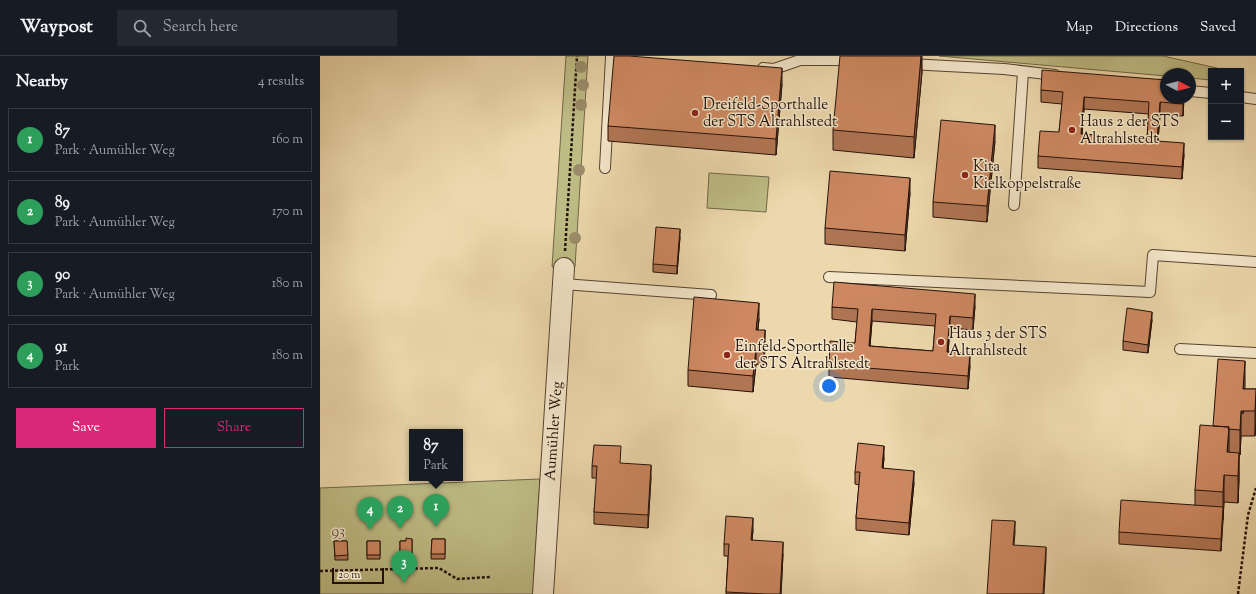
<!DOCTYPE html>
<meta charset="utf-8">
<style>
body{margin:0;font-family:"Sorts Mill Goudy",serif;background:#242831;color:#f1f3f6}
.controls{position:absolute;right:12px;top:12px;display:grid;overflow:hidden;border-radius:0px;box-shadow:0 1px 3px #0004}
.controls button{width:36px;height:36px;display:grid;place-items:center;padding:0;border:0;border-bottom:1px solid #363941;background:#171b24;color:#f1f3f6;font:20px sans-serif}
.compass{position:absolute;left:840px;top:12px;width:36px;height:36px;border-radius:50%;background:#171b24;box-shadow:0 1px 3px #0004;rotate:97deg}
.scale{position:absolute;left:12px;bottom:10px;width:52px;box-sizing:border-box;padding-left:4px;border:2px solid #23110a;border-top:0;font-size:11px;line-height:14px;white-space:nowrap;color:#23110a;-webkit-text-stroke:3px #f3e6c9;paint-order:stroke}
.you{position:absolute;left:509px;top:330px;width:14px;height:14px;margin:-10px;border:3px solid #fff;border-radius:50%;background:#1a73e8;box-shadow:0 0 0 6px #1a73e833}
.badge{display:grid;place-items:center;width:26px;height:26px;border-radius:50%;background:#db2777;color:#fff;font-size:13px;font-weight:700}
.pin{position:absolute;translate:-50% -33px;filter:drop-shadow(0 1px 2px #0008)}
.pin::after{content:'';position:absolute;top:21px;width:14px;height:12px;background:inherit;clip-path:polygon(0 0,100% 0,50% 100%)}
.popup{position:absolute;left:89px;top:373px;width:54px;height:52px;box-sizing:border-box;display:grid;place-content:center;border-radius:0px;background:#171b24;filter:drop-shadow(0 1px 3px #0005);font-size:13px;white-space:nowrap;color:#9ea1a6}
.popup b{font-size:15px;color:#f1f3f6}
.popup::after{content:'';position:absolute;left:50%;top:100%;margin-left:-8px;border:8px solid transparent;border-top-color:#171b24}
.list{margin:0;padding:0;list-style:none}
h2{display:flex;justify-content:space-between;align-items:center;height:52px;margin:0;padding:0 16px;font-size:17px}
h2 small{font-size:13px;font-weight:400;color:#9ea1a6}
.list li{display:grid;grid-template-columns:26px 1fr auto;gap:12px;align-items:center;box-sizing:border-box;height:64px;margin:0 8px 8px;padding:0 8px;border:1px solid #363941;border-radius:0px}
.list b{display:block;font-size:15px;white-space:nowrap}
.list p{margin:0;font-size:13px;white-space:nowrap;color:#9ea1a6}
.list em{font-size:13px;font-style:normal;color:#9ea1a6}
.actions{display:flex;gap:8px;padding:12px 16px}
.actions a{flex:1;padding:9px 0;border:1px solid #db2777;border-radius:0px;text-align:center;font-size:14px;color:#db2777}
.actions .main{background:#db2777;color:#fff}
.icon{flex:none;width:22px;height:22px;fill:none;stroke:currentColor;stroke-width:2;stroke-linecap:round;stroke-linejoin:round}
.map{position:relative;flex:none;width:936px;height:538px;overflow:hidden}
header{display:flex;align-items:center;gap:24px;box-sizing:border-box;height:56px;padding:0 20px;background:#171b24;border-bottom:1px solid #363941}
header strong{font-size:19px}
nav{display:flex;gap:22px;margin-inline-start:auto;font-size:14px}
.search{width:280px;height:36px;background:#242831;display:flex;align-items:center;gap:10px;box-sizing:border-box;padding:0 14px;border-radius:0px;color:#9ea1a6;font-size:15px}
main{display:flex}
aside{flex:1;background:#171b24}
.map>svg:first-child{display:block}
.green{fill:#bebc85;stroke:#706648}
.lines{fill:none;stroke-linecap:round;stroke-linejoin:round}
.lane-casing{stroke:#554332;stroke-width:12}
.street-casing{stroke:#554332;stroke-width:22}
.path{stroke:#23110a;stroke-width:2.5;stroke-dasharray:3 2;stroke-linecap:butt}
.lane{stroke:#f3e6c9;stroke-width:10}
.street{stroke:#f3e6c9;stroke-width:20}
.tree{fill:#9b8c6b}
.wall{fill:#b07553;stroke:#23110a;fill-rule:evenodd}
.shaded-wall{fill:#905f44;stroke:#23110a}
.building{fill:#cd8861;stroke:#23110a;fill-rule:evenodd}
.poi-dot{fill:#8f2418;stroke:#f3e6c9;stroke-width:1.5}
.labels{text-anchor:middle;stroke-width:3;stroke-linejoin:round;paint-order:stroke}
.poi-label{font-size:15px;fill:#23110a;stroke:#f3e6c9;text-anchor:start}
.street-label{font-size:15px;fill:#23110a;stroke:#f3e6c9}
.park-label{font-size:15px;font-style:italic;fill:#594d35;stroke:#f3e6c9}
</style>
<header>
<strong>Waypost</strong>
<div class="search"><svg class="icon" aria-label="search" viewBox="0 0 24 24"><circle cx="10" cy="10" r="6"/><path d="M15 15l6 6"/></svg>Search here</div>
<nav><a>Map</a><a>Directions</a><a>Saved</a></nav>
</header>
<main>
<aside>
<h2>Nearby<small>4 results</small></h2>
<ul class="list">
<li><span class="badge" style="background:#2e9e5b">1</span><div><b>87</b><p>Park · Aumühler Weg</p></div><em>160 m</em></li>
<li><span class="badge" style="background:#2e9e5b">2</span><div><b>89</b><p>Park · Aumühler Weg</p></div><em>170 m</em></li>
<li><span class="badge" style="background:#2e9e5b">3</span><div><b>90</b><p>Park · Aumühler Weg</p></div><em>180 m</em></li>
<li><span class="badge" style="background:#2e9e5b">4</span><div><b>91</b><p>Park</p></div><em>180 m</em></li>
</ul>
<div class="actions"><a class="main">Save</a><a>Share</a></div>
</aside>
<div class="map">
<svg width="936" height="538" viewBox="0 0 936 538">
<rect width="100%" height="100%" fill="#ecd8ac"/>
<filter id="stains"><feTurbulence type="fractalNoise" baseFrequency=".005" numOctaves="4"/><feColorMatrix values="0 0 0 0 .2 0 0 0 0 .09 0 0 0 0 .02 0 0 0 .5 -.17"/></filter>
<radialGradient id="worn" r=".72"><stop offset=".6" stop-color="#630" stop-opacity="0"/><stop offset="1" stop-color="#630" stop-opacity=".3"/></radialGradient>
<path class="green" d="M246 0H268L255 211H232Z
M619 0H843L897 12V15H891V24L870 22V18H846V20Z
M389 117 449 121 446 156 387 152Z
M220 423 213 538H0V432Z"/>
<g class="lines">
<g class="lane-casing">
<path id="lane" d="M589 8 684 13 735 19
M443 12 454 13 480 4H531
M870 35 891 37
M921 41 936 43
M285 112 291 1 307 2
M694 149 703 16
M509 221 830 236 833 199 936 206
M243 228 391 239
M860 293 936 297"/>
</g>
<g class="street-casing">
<path id="street" d="M223 538 244 212"/>
</g>
<path class="path" d="M245 195 257 0
M0 515 119 512 137 523 170 521
M918 538 928 459 936 432"/>
<use href="#lane" class="lane"/>
<use href="#street" class="street"/>
</g>
<g class="tree">
<circle cx="261" cy="11" r="6"/>
<circle cx="263" cy="29" r="6"/>
<circle cx="261" cy="49" r="6"/>
<circle cx="259" cy="114" r="6"/>
<circle cx="255" cy="182" r="6"/>
</g>
<path class="wall" d="M602 0V16L594 102 513 94V74Z
M462 28 456 99 288 85V70Z
M721 34 864 42 863 60 840 59 838 85 864 99 862 123 718 112V100L739 76 742 48 721 46ZM764 53 829 58 827 83 762 78Z
M675 85 667 166 613 161V146Z
M590 137 585 195 505 188V172Z
M360 181 357 218 333 216V208Z
M655 250 653 274 630 272 628 296 650 310 648 333 509 321V309L535 287 537 266 512 263V251ZM552 265 615 270 613 295 550 290Z
M439 263 438 274 445 290 444 309 436 308 433 336 368 330V314Z
M832 264 828 297 803 294V285Z
M925 333H936V365L935 380H921L920 399H919V424L918 447 904 446 901 495 799 488V476L875 449V434L893 370Z
M564 402 563 412 594 427 589 479 536 474V462L539 429 535 428V416Z
M300 407 331 421 328 472 274 468V456L277 422H272V410Z
M433 474 432 484 463 498 461 538H406L408 500H404V488Z
M92 483V503H80V485H86Z
M112 483H125V503H111Z
M14 485H27L28 504H15Z
M47 485H60V503H47Z"/>
<path class="shaded-wall" d="M601 0 602 16 594 102V81Z
M462 12V28L456 99V83Z
M764 41V53L761 90V78Z
M863 42H864L863 60Z
M840 46V59L837 97V85Z
M675 69V85L667 166V150Z
M864 87V99L862 123V111Z
M590 122V137L585 195V179Z
M360 173V181L357 218V210Z
M655 238V250L653 274V262Z
M439 247V263L436 289V274Z
M552 253V265L549 302V290Z
M832 256V264L828 297V289Z
M630 260V272L627 308V296Z
M445 274V290L444 309V293Z
M436 293V308L433 336V320Z
M650 297V310L648 333V320Z
M925 305V330L923 358V333Z
M936 340V365L935 380V355Z
M921 355V380L920 399V374Z
M909 371V398L907 396Z
M564 390V402L562 424V412Z
M919 397V424L918 447V420Z
M331 409V421L328 472V459Z
M594 415V427L589 479V467Z
M904 419V446L903 464V436Z
M903 451V464L901 495V483Z
M433 462V474L431 496V484Z
M695 465V477L693 501V489Z
M463 486V498L461 538H460Z
M726 491V503L724 538H723Z"/>
<path class="building" d="M294 0H309L462 12 456 83 288 70Z
M520 0H601L594 81 513 74Z
M722 14 846 24V42H863V48L840 46 837 85 864 87 862 111 718 100 720 75 739 76 743 36 721 34ZM764 41 829 46 827 83 761 78Z
M621 64 675 69 667 150 613 146Z
M510 115 590 122 585 179 505 172Z
M336 171 360 173 357 210 333 208Z
M514 226 655 238 653 262 630 260 627 296 650 297 648 320 509 309 510 285 535 287 538 253 512 251ZM552 253 616 258 613 295 549 290Z
M374 241 439 247 436 274H445L444 293H436L433 320 368 314Z
M807 252 832 256 828 289 803 285Z
M898 303 925 305 923 333H936L935 355H921L920 374 908 373 909 371 893 370Z
M880 369 909 371 907 396 919 397 918 420 904 419 903 436 875 434Z
M538 387 564 390 562 412 594 415 589 467 536 462 540 416H535Z
M274 389 301 390 300 407 331 409 328 459 274 456 277 410H272Z
M801 444 903 451 901 483 799 476Z
M406 460 433 462 431 484 463 486 460 538H446L406 536 409 488H404Z
M672 464 695 465 693 489 726 491 723 538H667Z
M86 482 92 483V499H80V485H86Z
M112 483H125V498H111Z
M14 485H27L28 499 15 500Z
M47 485H60V499H47Z"/>
<g class="poi-dot">
<circle cx="375" cy="57" r="4"/>
<circle cx="752" cy="74" r="4"/>
<circle cx="645" cy="119" r="4"/>
<circle cx="621" cy="286" r="4"/>
<circle cx="407" cy="299" r="4"/>
</g>
<g class="labels">
<g class="poi-label">
<text x="383" y="53">Dreifeld-Sporthalle<tspan x="383" dy="17">der STS Altrahlstedt</tspan></text>
<text x="760" y="70">Haus 2 der STS<tspan x="760" dy="17">Altrahlstedt</tspan></text>
<text x="653" y="115">Kita<tspan x="653" dy="17">Kielkoppelstraße</tspan></text>
<text x="629" y="282">Haus 3 der STS<tspan x="629" dy="17">Altrahlstedt</tspan></text>
<text x="415" y="295">Einfeld-Sporthalle<tspan x="415" dy="17">der STS Altrahlstedt</tspan></text>
</g>
<g class="street-label">
<text transform="translate(233 375) rotate(-86)" y="5">Aumühler Weg</text>
</g>
<g class="park-label">
<text x="18" y="480">93</text>
</g>
</g>
<rect width="100%" height="100%" filter="url(#stains)"/>
<rect width="100%" height="100%" fill="url(#worn)"/>
</svg>
<div class="controls">
<button>+</button>
<button>−</button>
</div>
<svg class="compass" viewBox="-18 -18 36 36"><path d="M0-13l5 13h-10z" fill="#e53935"/><path d="M0 13l5-13h-10z" fill="#9ea1a6"/></svg>
<div class="scale">20 m</div>
<div class="you"></div>
<div class="pin badge" style="left:116px;top:471px;background:#2e9e5b">1</div>
<div class="popup"><b>87</b>Park</div>
<div class="pin badge" style="left:80px;top:473px;background:#2e9e5b">2</div>
<div class="pin badge" style="left:84px;top:527px;background:#2e9e5b">3</div>
<div class="pin badge" style="left:50px;top:474px;background:#2e9e5b">4</div>
</div>
</main>
